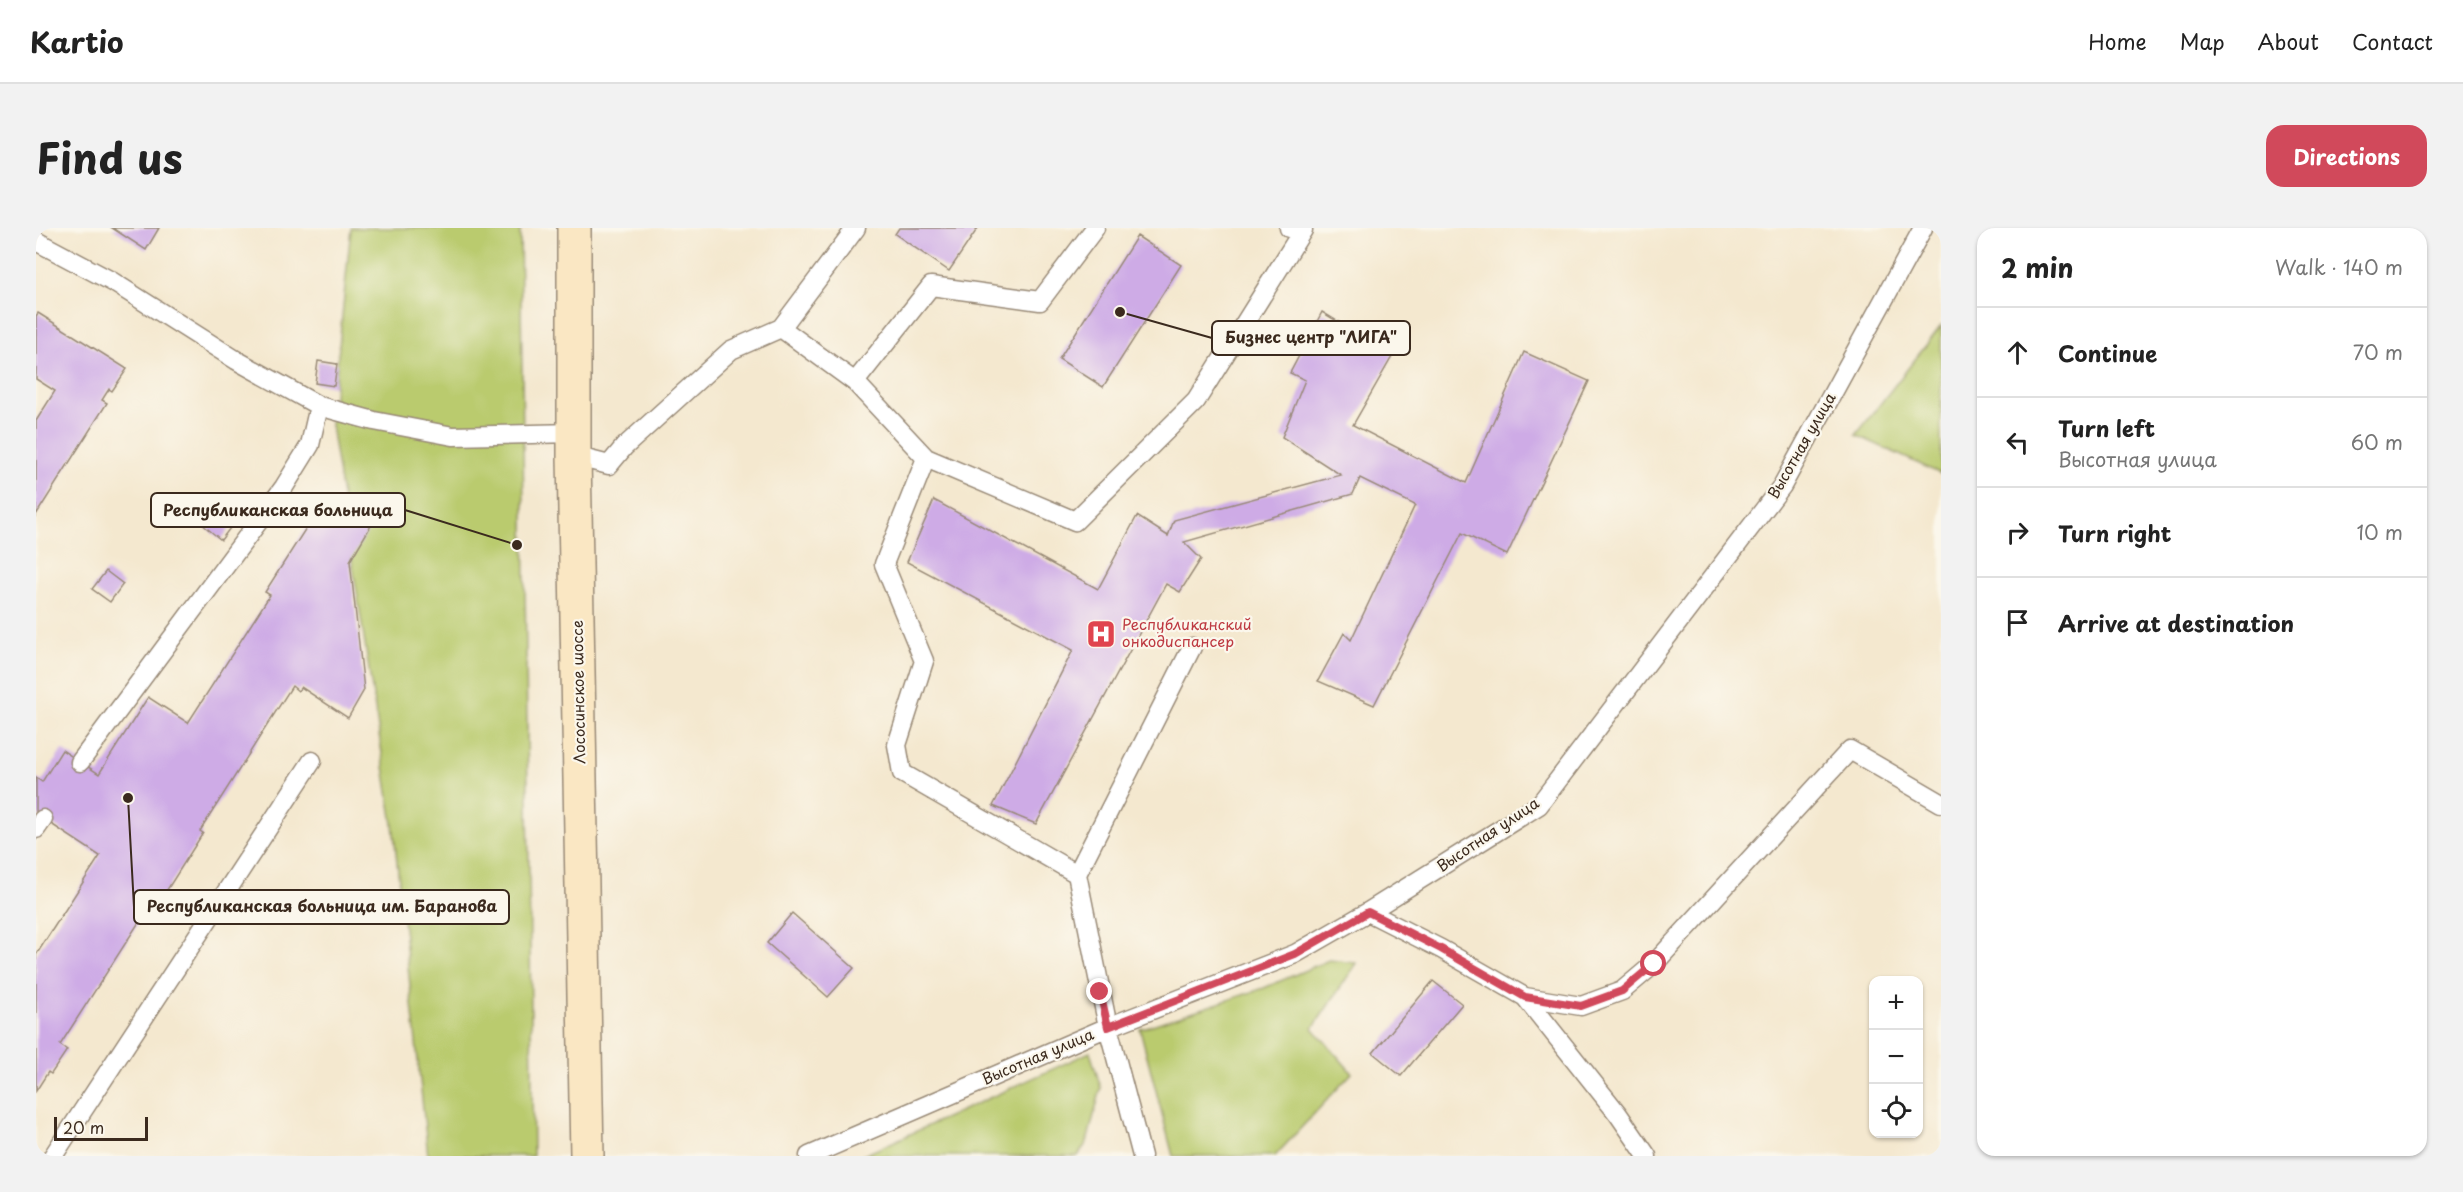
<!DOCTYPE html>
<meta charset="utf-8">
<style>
body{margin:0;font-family:"Playpen Sans",sans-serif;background:#f2f2f2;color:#222}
.controls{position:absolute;right:18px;bottom:18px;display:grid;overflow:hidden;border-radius:12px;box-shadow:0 2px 4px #0004}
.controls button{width:54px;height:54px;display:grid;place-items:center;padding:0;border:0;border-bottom:2px solid #e0e0e0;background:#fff;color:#222;font:30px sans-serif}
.scale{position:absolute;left:18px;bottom:15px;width:94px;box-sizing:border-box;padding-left:6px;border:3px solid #3b2a1e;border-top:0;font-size:16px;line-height:21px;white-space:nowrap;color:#3b2a1e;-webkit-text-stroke:4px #fbf7ec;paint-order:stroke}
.stop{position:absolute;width:18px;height:18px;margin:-14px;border:4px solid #d1495b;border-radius:50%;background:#fff}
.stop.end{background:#d1495b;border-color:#fff;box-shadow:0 2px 6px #0008}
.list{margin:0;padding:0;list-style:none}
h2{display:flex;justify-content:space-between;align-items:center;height:78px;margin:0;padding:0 24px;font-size:26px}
h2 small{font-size:20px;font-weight:400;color:#767676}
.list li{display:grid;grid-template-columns:39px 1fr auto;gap:18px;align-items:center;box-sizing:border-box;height:90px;padding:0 24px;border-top:2px solid #e0e0e0}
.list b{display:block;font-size:22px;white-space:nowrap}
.list p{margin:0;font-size:20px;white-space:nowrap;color:#767676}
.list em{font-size:20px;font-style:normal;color:#767676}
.icon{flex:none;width:33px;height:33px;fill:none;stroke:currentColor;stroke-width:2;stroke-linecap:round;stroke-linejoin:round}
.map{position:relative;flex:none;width:1905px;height:928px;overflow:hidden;border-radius:18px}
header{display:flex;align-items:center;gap:36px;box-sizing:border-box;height:84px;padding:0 30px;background:#fff;border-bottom:2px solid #e0e0e0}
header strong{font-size:28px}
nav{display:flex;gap:33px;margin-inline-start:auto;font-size:21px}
.intro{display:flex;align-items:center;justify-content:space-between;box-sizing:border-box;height:144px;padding:0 36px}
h1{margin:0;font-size:42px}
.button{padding:15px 27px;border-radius:18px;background:#d1495b;color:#fff;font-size:21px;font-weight:700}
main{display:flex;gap:36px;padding:0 36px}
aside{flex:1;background:#fff;border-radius:18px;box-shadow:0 2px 4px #0004}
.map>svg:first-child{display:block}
.green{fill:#bacb6e;stroke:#7a7a46;stroke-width:1.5}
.building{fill:#ceabe6}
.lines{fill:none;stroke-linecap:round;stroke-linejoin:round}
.service-casing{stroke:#988976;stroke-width:21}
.secondary-casing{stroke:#988976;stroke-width:36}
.service{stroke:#fff;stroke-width:18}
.secondary{stroke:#fae7c3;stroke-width:33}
.route{stroke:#d1495b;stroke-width:8}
.labels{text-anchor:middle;stroke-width:4.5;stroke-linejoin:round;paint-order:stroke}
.street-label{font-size:15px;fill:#3b2a1e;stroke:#fbf7ec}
.health-label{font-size:15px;fill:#be3a42;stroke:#fbf7ec;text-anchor:start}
.leader{fill:none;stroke:#3b2a1e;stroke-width:2}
.callout-dot{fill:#3b2a1e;stroke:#fbf7ec;stroke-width:2}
.callout{fill:#fbf7ec;stroke:#3b2a1e;stroke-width:2}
.callout-label{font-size:16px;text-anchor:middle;font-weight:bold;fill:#3b2a1e}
</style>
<header>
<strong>Kartio</strong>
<nav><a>Home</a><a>Map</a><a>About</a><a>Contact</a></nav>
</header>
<div class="intro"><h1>Find us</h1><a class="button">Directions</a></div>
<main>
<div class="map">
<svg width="1905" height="928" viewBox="0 0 1905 928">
<rect width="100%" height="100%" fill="#fbf7ec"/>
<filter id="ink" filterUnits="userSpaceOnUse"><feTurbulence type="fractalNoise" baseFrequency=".0167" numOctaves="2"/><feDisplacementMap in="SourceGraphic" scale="12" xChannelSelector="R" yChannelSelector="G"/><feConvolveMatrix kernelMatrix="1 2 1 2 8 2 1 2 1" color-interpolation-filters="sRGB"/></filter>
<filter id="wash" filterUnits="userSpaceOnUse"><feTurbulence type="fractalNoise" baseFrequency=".008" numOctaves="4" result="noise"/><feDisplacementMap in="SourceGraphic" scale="24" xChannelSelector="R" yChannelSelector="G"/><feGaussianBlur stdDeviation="1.35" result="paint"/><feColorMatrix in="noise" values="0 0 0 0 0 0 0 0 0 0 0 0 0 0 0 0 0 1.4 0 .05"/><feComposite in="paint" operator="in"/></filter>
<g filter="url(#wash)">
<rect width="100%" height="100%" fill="#f4e8cf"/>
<path class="green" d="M315 0H484L497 928H392L357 596 295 197Z
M1905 98V246L1820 207Z
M1293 732 1321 735 1277 800 1316 845 1239 928H1137L1104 801 1228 760Z
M1054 824 1065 860 1051 914 1042 928H826Z"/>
<g id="blocks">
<path class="building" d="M76 0H123L110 22Z
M863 0H942L913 43 859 6Z
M1101 8 1145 37 1067 159 1023 131Z
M1286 84 1357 127 1317 197 1430 255 1488 124 1553 153 1471 327 1426 305 1338 477 1282 453 1308 405 1315 412 1379 277 1324 250 1317 266 1148 314 1165 331 1144 364 1130 356 1000 596 957 578 1037 422 871 334 898 272 1062 361 1101 288 1132 308 1138 292 1305 247 1246 209 1269 152 1254 145Z
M2 85 91 141 76 163 73 161 66 172 71 175 0 287V193L19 163 0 151V88Z
M282 133 301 136 298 158 279 155Z
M177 267 203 288 185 312 159 290Z
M308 276 336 296 314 333 328 462 312 490 265 459 262 463 256 458 164 603 167 605 119 681 114 677 24 817 31 822 15 846 12 844 0 863V727L64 628 0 586V550L6 554 26 522 63 546 112 469 152 495 234 367 229 364 284 278 300 289Z
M70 343 87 356 74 374 56 361Z
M756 685 818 740 792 769 731 715Z
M1397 753 1426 776 1365 848 1337 825Z"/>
</g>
</g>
<g filter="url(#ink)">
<use href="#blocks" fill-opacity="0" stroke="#988976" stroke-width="1.5"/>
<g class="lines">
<g class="service-casing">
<path id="service" d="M0 13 77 54 200 132 283 178 338 193 417 208 538 205
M745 100 819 154 890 230 1039 293 1160 173 1267 2 1253 0
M819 154 895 58 1004 73 1059 0
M538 228 573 237 588 219 695 122 745 100 820 0
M890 230 848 336 888 433 861 517 866 545 1041 646
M44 534 248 259 274 217 283 178
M0 601 7 591
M1332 684 1405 721 1489 769 1545 778 1586 763 1618 736 1814 522 1905 575
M1489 769 1582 886 1611 928
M17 928 276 533
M773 928 1072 799 1259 726 1332 684 1503 577 1746 258 1887 0
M1106 928 1072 799 1041 646 1156 419"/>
</g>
<g class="secondary-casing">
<path id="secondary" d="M538 0V228L551 928"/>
</g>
<use href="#service" class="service"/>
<use href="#secondary" class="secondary"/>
</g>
</g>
<g class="lines" filter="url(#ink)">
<path class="route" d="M1064 764 1072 799 1259 726 1332 684 1405 721 1489 769 1545 778 1586 763 1618 736"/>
</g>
<defs>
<g id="hospital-square" transform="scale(1.5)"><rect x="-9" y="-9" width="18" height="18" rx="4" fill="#e0444e" stroke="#fbf7ec"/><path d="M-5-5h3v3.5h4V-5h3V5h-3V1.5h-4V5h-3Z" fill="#fff"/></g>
</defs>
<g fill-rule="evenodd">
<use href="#hospital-square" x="1065" y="406"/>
</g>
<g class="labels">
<g class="street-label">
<text transform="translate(1766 218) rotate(-60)" y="5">Высотная улица</text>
<text transform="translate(543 464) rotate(-91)" y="5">Лососинское шоссе</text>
<text transform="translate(1452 607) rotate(-34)" y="5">Высотная улица</text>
<text transform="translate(1002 829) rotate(-23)" y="5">Высотная улица</text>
</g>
<g class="health-label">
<text x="1086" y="402">Республиканский<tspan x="1086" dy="17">онкодиспансер</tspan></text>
</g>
</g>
<path class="leader" d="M1084 84L1176 110M481 317L369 282M92 570L98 679"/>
<g class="callout-dot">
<circle cx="1084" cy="84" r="6"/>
<circle cx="481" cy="317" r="6"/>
<circle cx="92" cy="570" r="6"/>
</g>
<g class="callout">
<rect x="1176" y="93" width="198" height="34" rx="6"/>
<rect x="115" y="265" width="254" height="34" rx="6"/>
<rect x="98" y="662" width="375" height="34" rx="6"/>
</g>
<g class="callout-label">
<text x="1275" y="115">Бизнес центр "ЛИГА"</text>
<text x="242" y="288">Республиканская больница</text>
<text x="286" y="684">Республиканская больница им. Баранова</text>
</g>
</svg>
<div class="controls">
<button>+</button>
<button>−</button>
<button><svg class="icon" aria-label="locate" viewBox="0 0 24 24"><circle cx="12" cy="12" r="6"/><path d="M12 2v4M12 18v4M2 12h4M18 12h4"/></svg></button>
</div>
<div class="scale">20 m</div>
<div class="stop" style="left:1618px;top:736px"></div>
<div class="stop end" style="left:1064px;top:764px"></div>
</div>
<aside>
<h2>2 min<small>Walk · 140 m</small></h2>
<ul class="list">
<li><svg class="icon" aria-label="ahead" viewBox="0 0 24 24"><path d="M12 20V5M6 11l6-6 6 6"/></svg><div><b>Continue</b></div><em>70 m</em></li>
<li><svg class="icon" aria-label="left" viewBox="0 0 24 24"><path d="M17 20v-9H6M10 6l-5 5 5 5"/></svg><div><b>Turn left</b><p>Высотная улица</p></div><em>60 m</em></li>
<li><svg class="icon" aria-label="right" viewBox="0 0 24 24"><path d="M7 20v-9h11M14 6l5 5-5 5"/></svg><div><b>Turn right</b></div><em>10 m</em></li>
<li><svg class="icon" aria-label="arrive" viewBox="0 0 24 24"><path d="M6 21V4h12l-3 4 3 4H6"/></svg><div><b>Arrive at destination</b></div></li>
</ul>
</aside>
</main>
